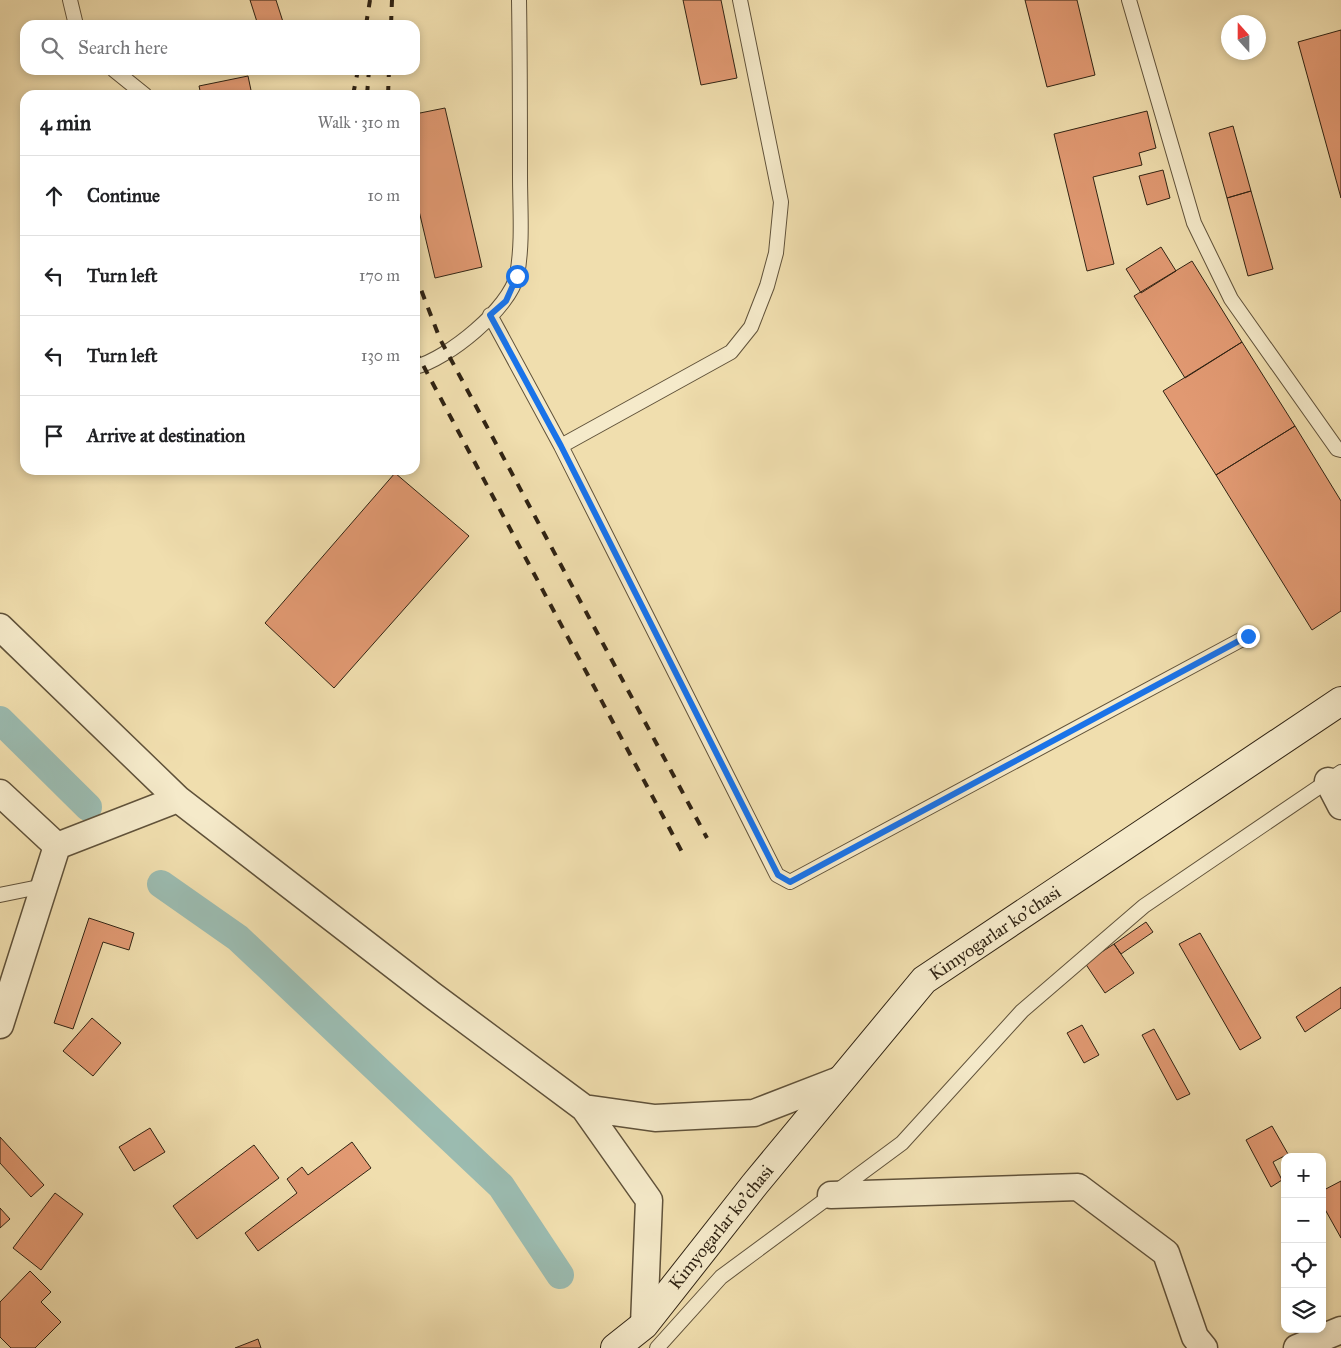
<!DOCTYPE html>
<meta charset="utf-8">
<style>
body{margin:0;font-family:"IM FELL Great Primer",serif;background:#f2f2f2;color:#202124}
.controls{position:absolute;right:15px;bottom:15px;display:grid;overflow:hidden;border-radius:10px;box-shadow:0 2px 8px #0003}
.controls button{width:45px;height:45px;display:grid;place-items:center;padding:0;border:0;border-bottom:1px solid #e0e0e0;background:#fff;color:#202124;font:25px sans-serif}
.compass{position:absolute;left:1221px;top:15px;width:45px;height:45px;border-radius:50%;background:#fff;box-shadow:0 2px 8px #0003;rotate:339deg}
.stop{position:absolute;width:15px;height:15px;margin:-11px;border:4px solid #1a73e8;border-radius:50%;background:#fff}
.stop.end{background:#1a73e8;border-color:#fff;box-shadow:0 1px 5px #0008}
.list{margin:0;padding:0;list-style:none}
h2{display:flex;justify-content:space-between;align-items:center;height:65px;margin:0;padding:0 20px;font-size:21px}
h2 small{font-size:16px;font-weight:400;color:#757577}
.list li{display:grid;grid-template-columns:32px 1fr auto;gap:15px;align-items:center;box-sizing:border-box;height:80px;padding:0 20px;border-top:1px solid #e0e0e0}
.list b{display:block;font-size:19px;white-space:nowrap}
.list em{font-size:16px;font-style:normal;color:#757577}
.icon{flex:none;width:28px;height:28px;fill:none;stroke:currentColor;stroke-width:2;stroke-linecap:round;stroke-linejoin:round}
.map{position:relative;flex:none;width:1341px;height:1348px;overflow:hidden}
.search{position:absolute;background:#fff;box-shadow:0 2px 8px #0003;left:20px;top:20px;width:400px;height:55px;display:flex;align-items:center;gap:12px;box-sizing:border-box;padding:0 18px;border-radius:15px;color:#757577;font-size:19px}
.panel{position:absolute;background:#fff;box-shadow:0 2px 8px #0003;left:20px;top:90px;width:400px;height:385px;border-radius:15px}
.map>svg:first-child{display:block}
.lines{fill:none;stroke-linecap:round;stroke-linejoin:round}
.canal{stroke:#9bbbb0;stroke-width:28}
.building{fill:#e19972;stroke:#302313}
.lane-casing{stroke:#60523a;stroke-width:16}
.street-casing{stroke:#60523a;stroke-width:29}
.secondary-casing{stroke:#302313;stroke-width:30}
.lane{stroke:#f5eaca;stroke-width:14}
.street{stroke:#f5eaca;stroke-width:26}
.secondary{stroke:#f5eaca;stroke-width:28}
.rail{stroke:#302313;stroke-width:4;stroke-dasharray:9 9;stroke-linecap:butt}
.route{stroke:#1a73e8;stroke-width:6}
.labels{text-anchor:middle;stroke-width:4;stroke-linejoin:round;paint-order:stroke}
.street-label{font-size:18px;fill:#302313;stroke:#f5eaca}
</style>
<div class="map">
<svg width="1341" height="1348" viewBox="0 0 1341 1348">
<rect width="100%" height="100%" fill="#f0deae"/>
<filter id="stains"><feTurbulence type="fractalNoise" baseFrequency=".004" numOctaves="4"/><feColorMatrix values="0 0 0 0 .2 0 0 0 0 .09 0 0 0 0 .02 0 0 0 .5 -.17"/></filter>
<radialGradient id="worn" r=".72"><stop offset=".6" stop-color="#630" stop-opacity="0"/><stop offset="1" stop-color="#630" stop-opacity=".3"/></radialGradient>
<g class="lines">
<path class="canal" d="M0 720 88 807
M161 884 238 938 501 1186 560 1275"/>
</g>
<path class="building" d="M250 0H276L284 25H258Z
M683 0H721L737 78 701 85Z
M1025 0H1077L1095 75 1047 87Z
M1341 30V198L1298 42Z
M248 76 252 95H201L199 86Z
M445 108 482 267 435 278 415 194V114Z
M1147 111 1156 148 1139 153 1142 165 1093 177 1114 264 1087 271 1054 134Z
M1233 126 1251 191 1227 198 1209 133Z
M1163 170 1170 198 1147 205 1139 176Z
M1251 191 1273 269 1248 276 1227 198Z
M1161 247 1176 271 1141 293 1126 269Z
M1192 261 1242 342 1185 378 1134 296Z
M1242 342 1295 426 1216 475 1163 391Z
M1295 426 1341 501V611L1312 630 1216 475Z
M395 473 469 536 334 688 265 623Z
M89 918 134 933 129 950 103 942 73 1029 54 1023Z
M1146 922 1153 932 1121 954 1114 944Z
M1200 933 1261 1038 1240 1050 1179 944Z
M1114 944 1134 973 1105 993 1085 963Z
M1341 987V1008L1305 1032 1296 1017Z
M92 1018 121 1043 93 1076 63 1051Z
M1082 1025 1099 1055 1084 1063 1067 1033Z
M1154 1029 1190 1094 1177 1100 1142 1035Z
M1272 1126 1288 1154 1273 1162 1282 1180 1271 1187 1246 1140Z
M150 1128 165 1152 134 1171 119 1147Z
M0 1137 44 1185 31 1197 0 1163Z
M352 1142 371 1168 258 1251 245 1233 297 1193 287 1179 302 1167 308 1175Z
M254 1145 279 1178 197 1239 173 1206Z
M1341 1181V1238L1322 1204V1191Z
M55 1193 83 1214 41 1270 13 1248Z
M0 1208 10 1219 0 1228Z
M30 1271 51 1292 41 1302 61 1322 35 1348H11L0 1337V1302Z
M258 1339 261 1348H235Z"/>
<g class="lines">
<g class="lane-casing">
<path id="lane" d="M70 0 76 25
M1129 0 1194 223 1231 299 1337 449 1341 450
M114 70 145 95
M490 315 561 446 777 875 790 882 1248 636
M415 367C448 359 510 308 517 275 523 243 520 208 520 176 520 117 520 59 519 0
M561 446 731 352 751 327 767 286 776 253 781 202 740 0
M0 895 44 886
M657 1348 721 1277 902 1143 1022 1011 1144 906 1341 772"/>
</g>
<g class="street-casing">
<path id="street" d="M0 627 178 799 432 995 584 1108 649 1200 644 1325
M1328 781 1341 806
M0 793 57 846 178 799
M0 1025 57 846
M584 1108 655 1118 754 1113 842 1079
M831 1195 1078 1187 1166 1253 1195 1337 1204 1348
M1297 1348 1341 1330"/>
</g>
<g class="secondary-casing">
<path id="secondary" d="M615 1348 644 1325 755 1184 924 980 1341 701"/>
</g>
<use href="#lane" class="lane"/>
<use href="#street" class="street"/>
<use href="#secondary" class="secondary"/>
<path class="rail" d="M366 25 370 0
M391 25 392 0
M353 95 358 70
M367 95 369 70
M388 95 389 70
M415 274 440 339 707 838
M415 350 682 852"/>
</g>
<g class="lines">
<path class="route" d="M517 276 506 301 490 315 561 446 778 875 790 882 1248 636"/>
</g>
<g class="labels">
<g class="street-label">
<text transform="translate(995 933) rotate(-34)" y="6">Kimyogarlar ko'chasi</text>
<text transform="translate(721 1227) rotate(-51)" y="6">Kimyogarlar ko'chasi</text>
</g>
</g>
<rect width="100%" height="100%" filter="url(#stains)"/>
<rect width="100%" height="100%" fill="url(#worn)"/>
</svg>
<div class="controls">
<button>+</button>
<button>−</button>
<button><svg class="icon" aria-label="locate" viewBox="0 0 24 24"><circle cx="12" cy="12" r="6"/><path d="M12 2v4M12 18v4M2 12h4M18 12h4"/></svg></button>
<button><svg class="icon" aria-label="layers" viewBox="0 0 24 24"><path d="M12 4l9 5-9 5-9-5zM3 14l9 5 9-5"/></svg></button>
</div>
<svg class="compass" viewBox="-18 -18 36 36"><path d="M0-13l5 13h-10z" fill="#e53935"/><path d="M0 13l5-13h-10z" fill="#757577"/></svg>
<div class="stop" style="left:517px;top:276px"></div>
<div class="stop end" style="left:1248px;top:636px"></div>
<div class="search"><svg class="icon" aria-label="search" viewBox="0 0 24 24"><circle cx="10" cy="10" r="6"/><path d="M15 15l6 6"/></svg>Search here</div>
<section class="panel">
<h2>4 min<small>Walk · 310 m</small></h2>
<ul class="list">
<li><svg class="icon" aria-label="ahead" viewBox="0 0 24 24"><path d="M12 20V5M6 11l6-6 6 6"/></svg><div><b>Continue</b></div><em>10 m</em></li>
<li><svg class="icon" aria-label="left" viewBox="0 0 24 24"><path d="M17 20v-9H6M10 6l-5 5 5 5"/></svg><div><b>Turn left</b></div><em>170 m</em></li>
<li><svg class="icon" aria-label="left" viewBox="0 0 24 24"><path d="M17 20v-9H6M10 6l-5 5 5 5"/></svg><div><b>Turn left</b></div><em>130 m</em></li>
<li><svg class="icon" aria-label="arrive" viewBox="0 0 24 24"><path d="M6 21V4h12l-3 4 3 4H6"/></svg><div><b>Arrive at destination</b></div></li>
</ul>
</section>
</div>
